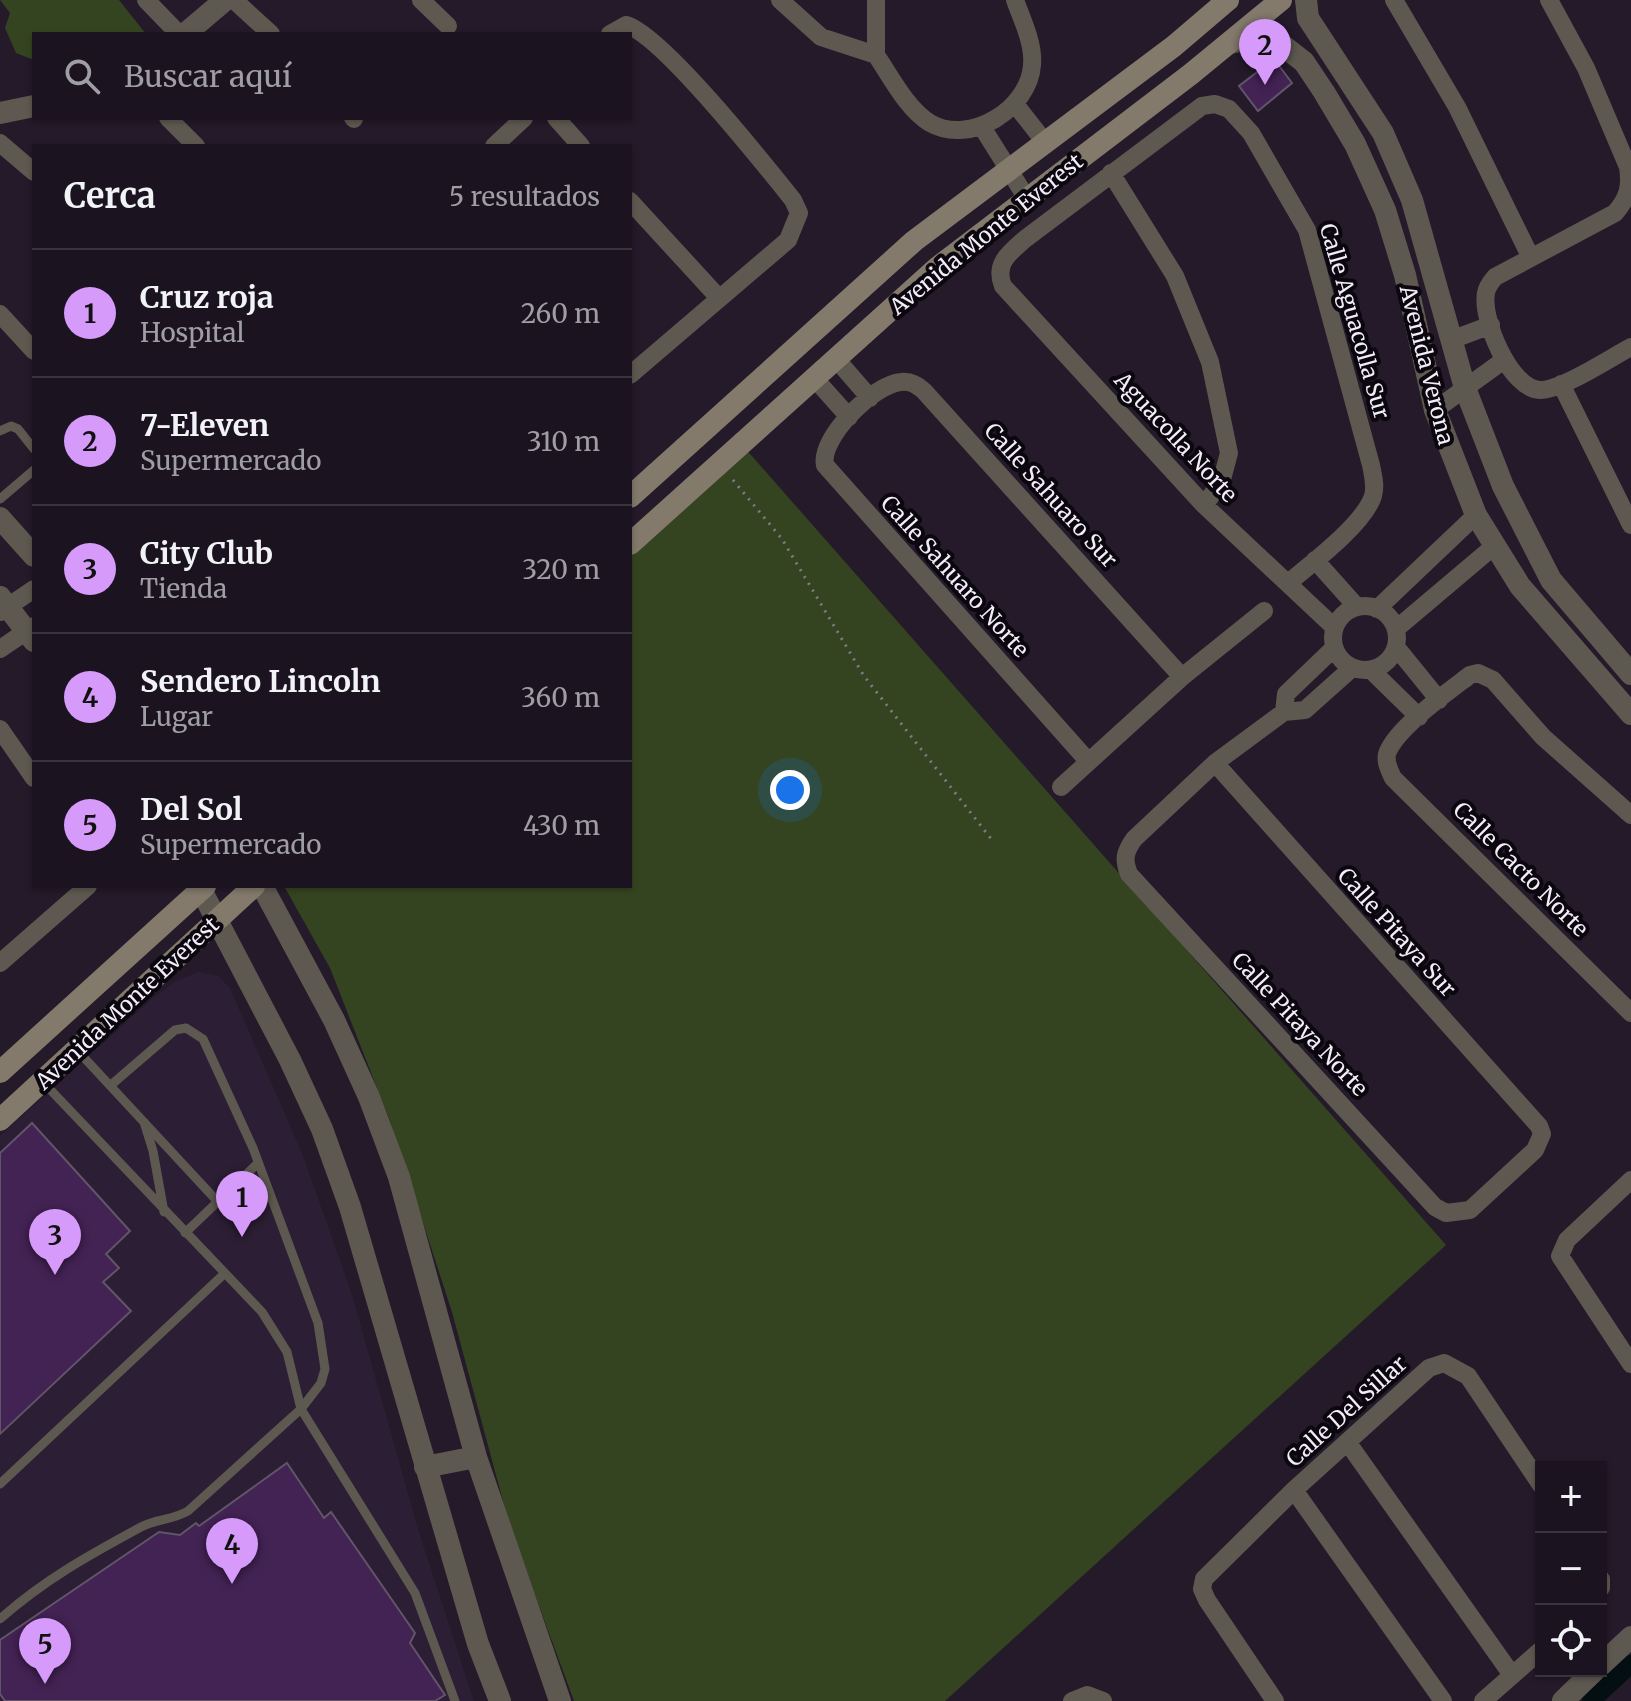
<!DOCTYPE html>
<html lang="es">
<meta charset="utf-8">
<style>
body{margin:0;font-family:Merriweather,serif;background:#241d29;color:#f1f3f6}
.controls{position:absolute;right:24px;bottom:24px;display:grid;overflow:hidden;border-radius:0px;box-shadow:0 2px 6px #0004}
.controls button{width:72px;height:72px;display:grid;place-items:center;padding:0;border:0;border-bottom:2px solid #39333e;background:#1b1420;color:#f1f3f6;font:40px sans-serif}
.you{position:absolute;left:790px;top:790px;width:28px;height:28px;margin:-20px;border:6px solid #fff;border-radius:50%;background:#1a73e8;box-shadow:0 0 0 12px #1a73e833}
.badge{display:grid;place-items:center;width:52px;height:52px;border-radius:50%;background:#d69bfa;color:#111;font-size:26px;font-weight:700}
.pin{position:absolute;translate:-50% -66px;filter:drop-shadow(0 2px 4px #0008)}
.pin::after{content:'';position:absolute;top:42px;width:28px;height:24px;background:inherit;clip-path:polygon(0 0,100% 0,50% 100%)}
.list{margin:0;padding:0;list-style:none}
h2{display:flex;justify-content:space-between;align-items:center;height:104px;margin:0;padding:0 32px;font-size:34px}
h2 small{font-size:26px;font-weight:400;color:#a09ea5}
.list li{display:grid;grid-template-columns:52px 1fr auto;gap:24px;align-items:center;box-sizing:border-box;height:128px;padding:0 32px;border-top:2px solid #39333e}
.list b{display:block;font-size:30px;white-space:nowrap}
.list p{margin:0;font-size:26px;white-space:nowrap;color:#a09ea5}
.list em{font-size:26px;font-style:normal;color:#a09ea5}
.icon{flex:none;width:44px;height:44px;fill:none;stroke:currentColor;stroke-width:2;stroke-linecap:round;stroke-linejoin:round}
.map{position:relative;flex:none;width:1631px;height:1701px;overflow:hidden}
.search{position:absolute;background:#1b1420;box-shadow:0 2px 6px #0004;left:32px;top:32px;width:600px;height:88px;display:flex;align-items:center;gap:20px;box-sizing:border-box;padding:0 28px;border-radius:0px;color:#a09ea5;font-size:30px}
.panel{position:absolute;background:#1b1420;box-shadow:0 2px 6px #0004;left:32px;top:144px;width:600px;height:744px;border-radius:0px}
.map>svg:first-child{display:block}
.built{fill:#2c1e34}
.green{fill:#354420}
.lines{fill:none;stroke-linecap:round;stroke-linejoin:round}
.canal{stroke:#040f12;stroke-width:18}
.building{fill:#432254;stroke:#615568;stroke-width:2}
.path{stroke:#827a88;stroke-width:3;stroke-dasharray:2 6;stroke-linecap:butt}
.service{stroke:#5e5950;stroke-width:9}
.minor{stroke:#5e5950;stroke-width:18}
.tertiary{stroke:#5e5950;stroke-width:22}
.secondary{stroke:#837a6c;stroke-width:22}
.labels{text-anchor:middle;stroke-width:8;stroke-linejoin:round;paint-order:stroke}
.street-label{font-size:22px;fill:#f4edf9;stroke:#0b070e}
</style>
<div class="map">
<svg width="1631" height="1701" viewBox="0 0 1631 1701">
<rect width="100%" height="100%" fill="#241a2a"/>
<path class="built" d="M198 972 218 976 230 988 302 1153 352 1294 418 1529 474 1701H0V1136L154 997 176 981Z"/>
<path class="green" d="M0 0H119L146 34H34V60L16 53 5 28 10 13Z
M744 447 1446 1245 945 1701H574L510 1527 452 1312 390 1121 330 968 284 886H630V552Z"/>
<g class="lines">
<path class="canal" d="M1591 1701 1631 1664"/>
</g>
<path class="building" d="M1274 59 1292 83 1258 111 1239 86Z
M32 1123 130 1231 106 1254 119 1268 103 1282 131 1311 0 1434V1153Z
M287 1463 324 1518 331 1512 415 1633 410 1643 445 1695 435 1701H5L0 1694V1640L159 1532 180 1535 196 1523 199 1526Z"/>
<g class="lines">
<path class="path" d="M733 480 782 539 864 676 992 840"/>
<path class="service" d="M0 431 11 426 18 429 34 449
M0 499 34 470
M77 1050 218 1202
M42 1081 262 1312 287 1352 301 1409
M111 1085 175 1030 186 1028 203 1039 253 1148 318 1323 325 1369 321 1383 301 1409
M144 1122 153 1151 164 1212
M185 1233 258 1163
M0 1484 224 1274
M0 1619C44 1580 89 1555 141 1527 156 1519 173 1520 188 1511L301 1409 415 1593 455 1701"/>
<path class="minor" d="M146 0 179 34
M234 0 271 34
M421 0 448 26
M780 0 821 37 876 55
M876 0V55
M1394 0 1457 107 1530 256
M1549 0 1586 68 1628 167C1631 187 1628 198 1615 213L1495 277C1491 282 1487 286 1486 293 1481 319 1510 389 1540 390 1562 390 1610 358 1631 347
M610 34 626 25C661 34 765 165 793 200L799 213 788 240 630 375
M876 55C891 77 907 109 930 123 970 146 1029 109 1032 65 1034 43 1022 20 1015 0
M1015 104 1044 141
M168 118 196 146
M353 118 354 119
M556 118 581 146
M982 127 1026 197
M0 143 34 172
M494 146 524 118
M1111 173 1175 276 1210 362 1229 453 1221 483 1204 505
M630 201 719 298
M0 314 34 351
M1451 340 1491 325
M837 360 870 398
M815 379 849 417
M1561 384 1631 525
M1435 410 1504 360
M1315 560 1357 607
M1288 583C1311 564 1364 524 1373 496 1376 485 1373 476 1371 465L1307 230 1251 133 1229 109 1215 104 1202 106 1025 239C1009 253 994 264 1003 286L1204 505 1334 627
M1333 638a32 32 0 1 1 64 0a32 32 0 1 1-64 0Z
M1377 609 1476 515
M0 612 34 589
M1396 629 1493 547
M1396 647 1439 700
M0 649 34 626
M1371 670 1419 717
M1284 712 1286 694 1334 648
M0 729 34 778
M1088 761 825 465C819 438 874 384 901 382 911 381 917 385 924 391L1182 677
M1215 763 1539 1126 1542 1134 1535 1150 1470 1210 1446 1213 1435 1207 1129 874C1123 859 1125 852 1134 839L1215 763 1284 712 1305 710 1352 668
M1061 787 1182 677 1264 611
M1631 815 1543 737 1493 680 1478 673 1470 675C1449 691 1395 729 1387 754 1385 763 1390 771 1393 778L1631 1013
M0 963 88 886
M1631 1180 1567 1240 1560 1256 1631 1364
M1348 1443 1512 1675
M1294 1490 1443 1701
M1601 1579V1588
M1072 1701 1087 1695 1103 1701
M1275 1701 1207 1600 1202 1589 1204 1579 1294 1490 1429 1368 1444 1363 1468 1376 1541 1485
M1483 1701 1541 1650"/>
<path class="tertiary" d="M1306 0 1308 18 1383 133 1412 200 1465 388 1503 486 1551 580 1631 674
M185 34 225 0
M1230 43 1250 39 1277 41 1304 62 1324 92 1355 144 1385 210 1405 275 1435 410 1476 515 1520 586 1631 714
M0 113 34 106
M0 518 34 556
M0 597 34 641
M199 886 290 1060 322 1129 350 1207 478 1644 500 1701
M262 886 334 1020 369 1097 399 1177 476 1457 560 1701
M425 1467 476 1457
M1601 1665 1631 1637
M1563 1701 1594 1671"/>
<path class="secondary" d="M630 497 914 241 1174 46 1228 0
M630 544 938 267 1191 74 1281 0
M0 1072 205 886
M0 1120 254 886"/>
</g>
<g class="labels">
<g class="street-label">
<text transform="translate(986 234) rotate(-39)" y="8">Avenida Monte Everest</text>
<text transform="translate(1355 321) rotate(74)" y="8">Calle Aguacolla Sur</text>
<text transform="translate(1427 365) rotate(76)" y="8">Avenida Verona</text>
<text transform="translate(1176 437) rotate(47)" y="8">Aguacolla Norte</text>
<text transform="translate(1051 495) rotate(48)" y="8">Calle Sahuaro Sur</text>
<text transform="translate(955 576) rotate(48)" y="8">Calle Sahuaro Norte</text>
<text transform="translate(1521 869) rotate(45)" y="8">Calle Cacto Norte</text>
<text transform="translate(1397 932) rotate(48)" y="8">Calle Pitaya Sur</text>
<text transform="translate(127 1003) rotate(-43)" y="8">Avenida Monte Everest</text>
<text transform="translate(1300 1024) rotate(47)" y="8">Calle Pitaya Norte</text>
<text transform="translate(1346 1411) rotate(-42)" y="8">Calle Del Sillar</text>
</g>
</g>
</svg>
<div class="controls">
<button>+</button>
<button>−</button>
<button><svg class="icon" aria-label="locate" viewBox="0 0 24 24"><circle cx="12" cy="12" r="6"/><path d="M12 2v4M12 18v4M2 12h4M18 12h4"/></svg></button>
</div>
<div class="you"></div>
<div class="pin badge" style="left:242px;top:1237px">1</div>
<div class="pin badge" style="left:1265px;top:85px">2</div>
<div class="pin badge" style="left:55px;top:1275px">3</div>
<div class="pin badge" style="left:232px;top:1584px">4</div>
<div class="pin badge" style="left:45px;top:1684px">5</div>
<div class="search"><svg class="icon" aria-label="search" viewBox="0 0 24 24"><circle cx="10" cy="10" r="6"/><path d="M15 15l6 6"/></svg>Buscar aquí</div>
<section class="panel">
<h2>Cerca<small>5 resultados</small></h2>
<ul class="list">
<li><span class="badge">1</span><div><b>Cruz roja</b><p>Hospital</p></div><em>260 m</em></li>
<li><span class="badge">2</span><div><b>7-Eleven</b><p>Supermercado</p></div><em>310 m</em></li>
<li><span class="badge">3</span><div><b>City Club</b><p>Tienda</p></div><em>320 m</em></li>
<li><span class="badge">4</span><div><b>Sendero Lincoln</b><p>Lugar</p></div><em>360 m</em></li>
<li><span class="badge">5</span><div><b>Del Sol</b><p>Supermercado</p></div><em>430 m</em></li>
</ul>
</section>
</div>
